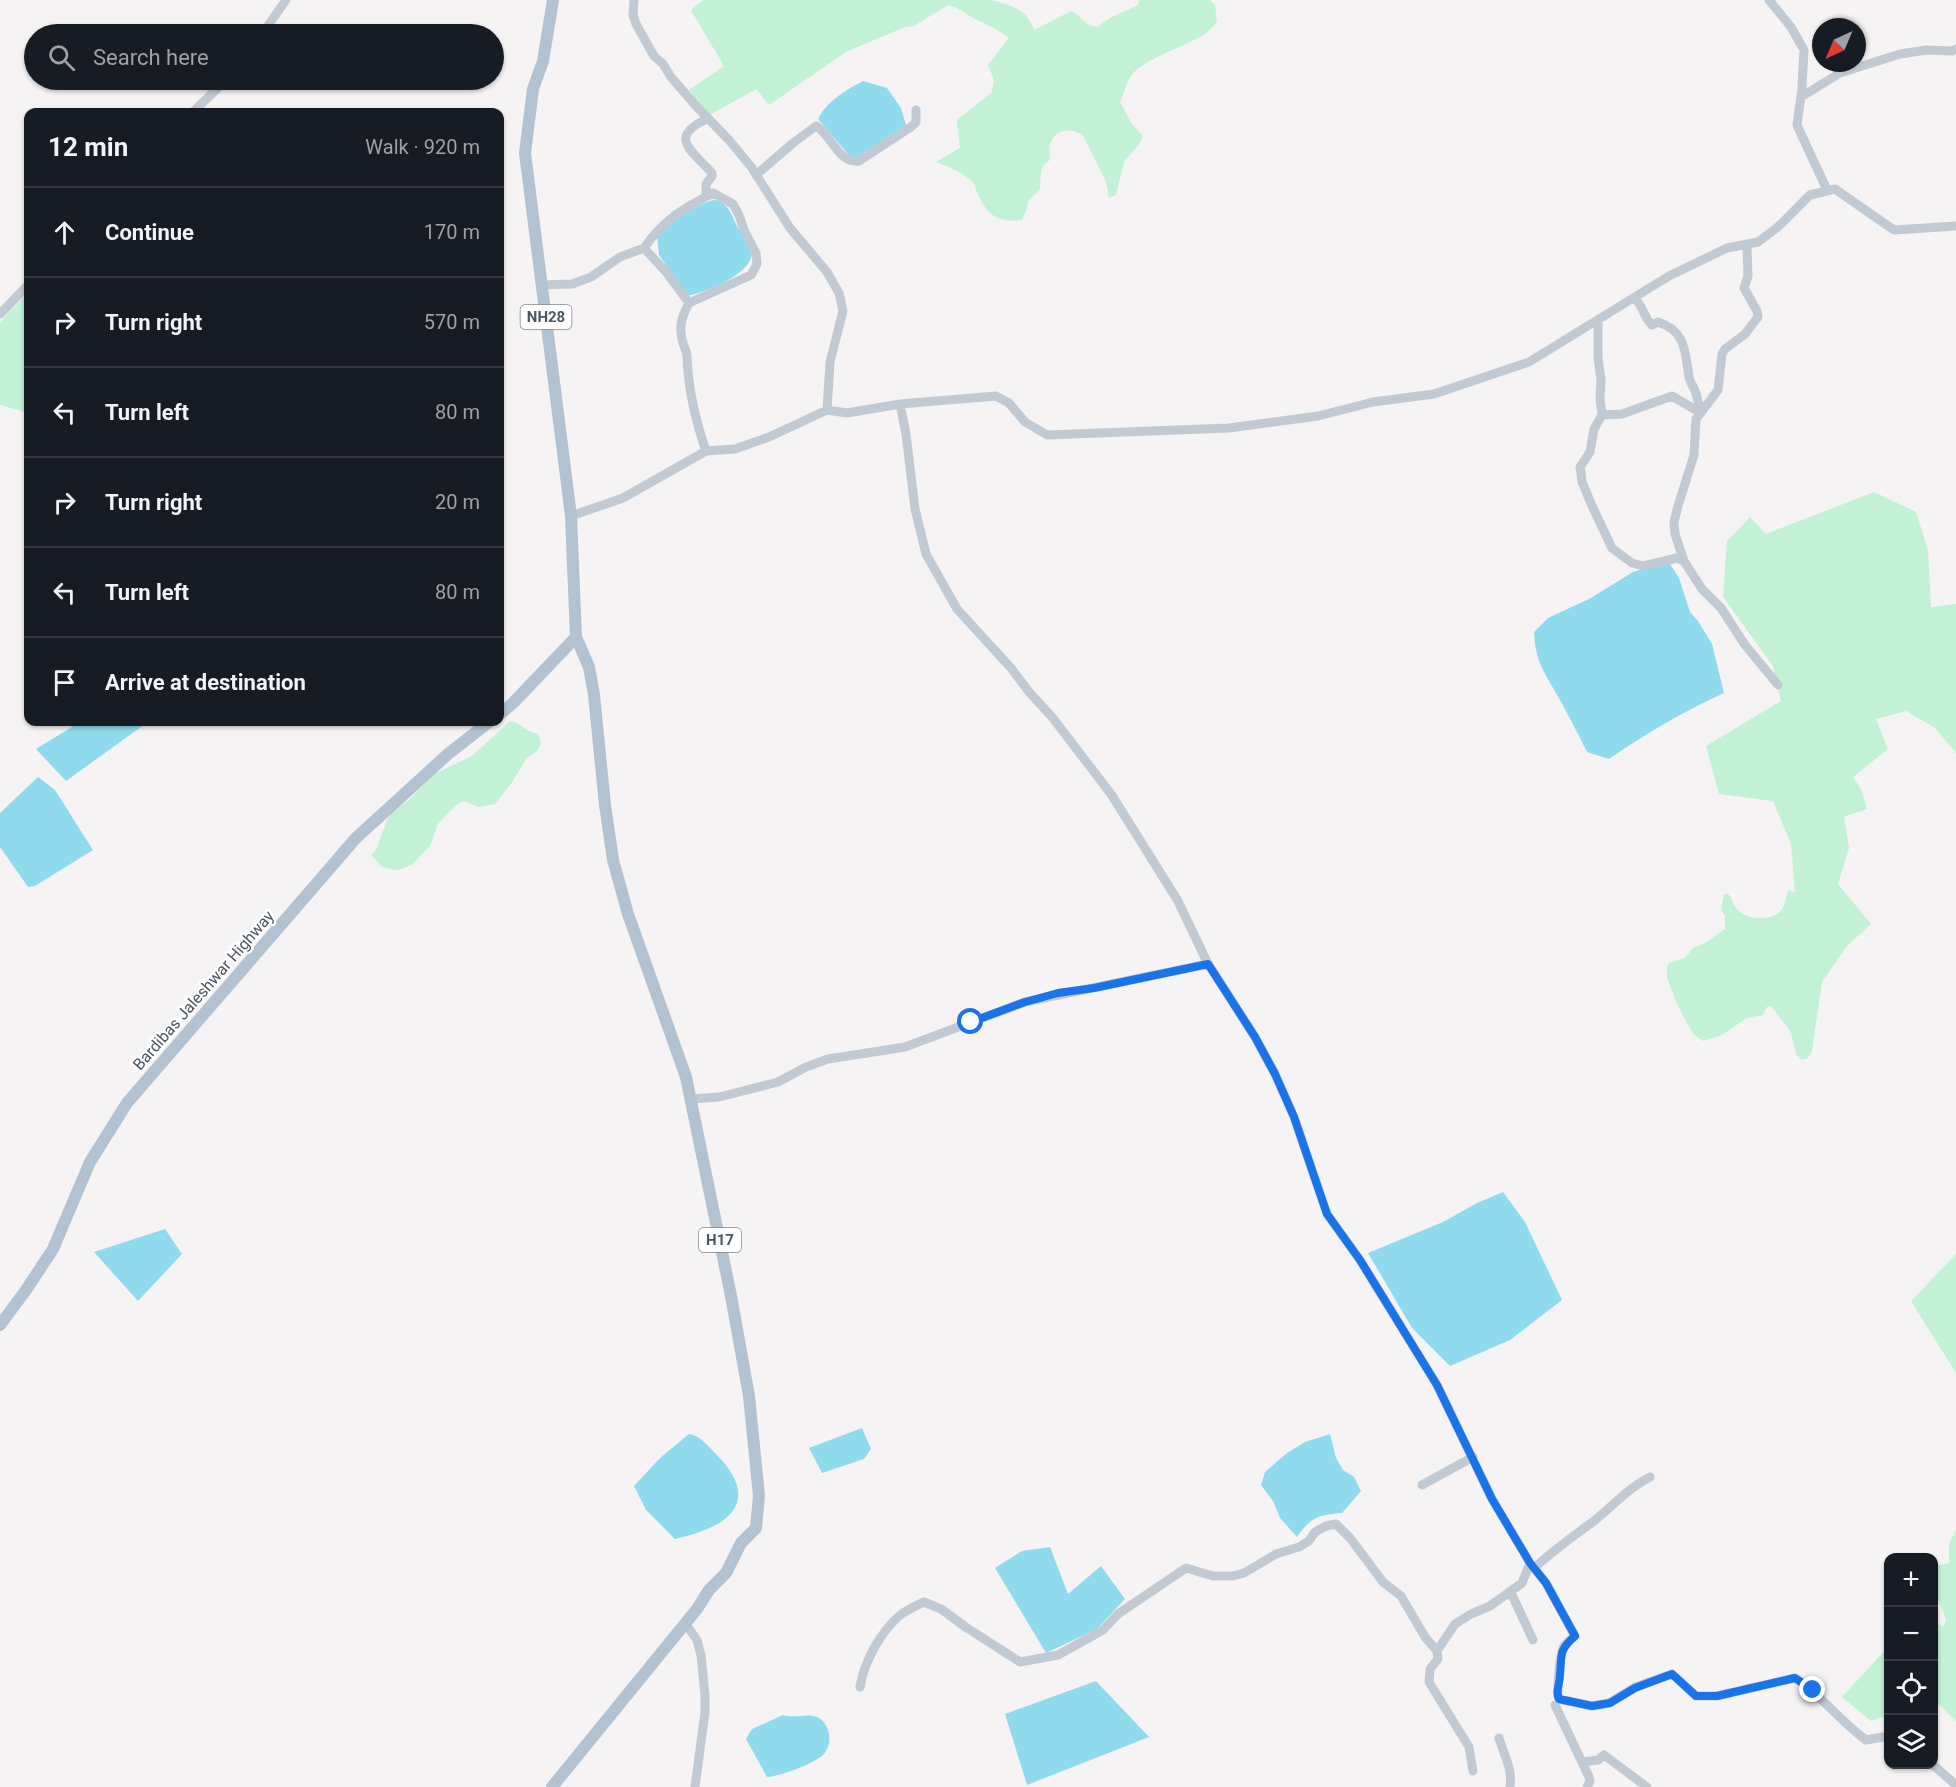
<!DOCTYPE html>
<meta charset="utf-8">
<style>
body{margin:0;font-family:Roboto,sans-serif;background:#242831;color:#f1f3f6}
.controls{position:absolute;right:18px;bottom:18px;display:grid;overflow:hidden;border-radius:12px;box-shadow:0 2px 4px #0004}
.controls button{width:54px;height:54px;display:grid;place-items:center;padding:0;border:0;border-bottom:2px solid #363941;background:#171b24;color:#f1f3f6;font:30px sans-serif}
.compass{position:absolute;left:1812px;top:18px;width:54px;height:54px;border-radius:50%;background:#171b24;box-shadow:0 2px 4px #0004;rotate:224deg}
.stop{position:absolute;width:18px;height:18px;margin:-14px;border:4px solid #1a73e8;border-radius:50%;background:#fff}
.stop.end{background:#1a73e8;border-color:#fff;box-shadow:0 2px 6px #0008}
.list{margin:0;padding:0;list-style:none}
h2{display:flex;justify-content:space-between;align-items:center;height:78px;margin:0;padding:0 24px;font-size:26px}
h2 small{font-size:20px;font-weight:400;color:#9ea1a6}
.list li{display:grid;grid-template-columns:39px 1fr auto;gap:18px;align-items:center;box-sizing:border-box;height:90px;padding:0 24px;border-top:2px solid #363941}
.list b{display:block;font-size:22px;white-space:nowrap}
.list em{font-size:20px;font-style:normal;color:#9ea1a6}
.icon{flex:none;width:33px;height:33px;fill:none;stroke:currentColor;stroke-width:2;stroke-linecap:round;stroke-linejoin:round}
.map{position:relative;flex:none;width:1956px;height:1787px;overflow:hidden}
.search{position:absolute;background:#171b24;box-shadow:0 2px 4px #0004;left:24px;top:24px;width:480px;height:66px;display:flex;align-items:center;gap:15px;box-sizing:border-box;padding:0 21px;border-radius:33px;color:#9ea1a6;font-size:22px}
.panel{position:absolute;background:#171b24;box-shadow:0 2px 4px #0004;left:24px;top:108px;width:480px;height:618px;border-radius:12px}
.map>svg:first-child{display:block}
.green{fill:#c3f1d5}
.water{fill:#90daee}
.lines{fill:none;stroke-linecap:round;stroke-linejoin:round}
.minor{stroke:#c1cad2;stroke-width:9}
.major{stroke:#b3c2d1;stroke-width:12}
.route{stroke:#1a73e8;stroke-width:8}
.labels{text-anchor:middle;stroke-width:5;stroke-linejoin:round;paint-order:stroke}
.shield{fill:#fff;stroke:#808990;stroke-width:1.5}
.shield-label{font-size:15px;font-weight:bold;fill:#4a5661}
.street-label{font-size:16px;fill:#4a5661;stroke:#fff}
</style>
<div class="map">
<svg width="1956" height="1787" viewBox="0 0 1956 1787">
<rect width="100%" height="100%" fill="#f5f3f3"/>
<path class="green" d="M703 0H990C1010 4 1028 10 1034 30L1071 11C1082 16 1083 25 1097 27L1110 18 1138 5 1139 0H1210L1215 5 1217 22C1213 26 1209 31 1204 35 1187 45 1140 61 1131 76 1126 83 1124 94 1120 102L1132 124 1143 136 1140 143 1124 162 1116 195 1109 198 1106 182 1083 136C1072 127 1054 128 1050 145 1049 149 1050 156 1050 160L1044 164 1041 171 1040 189 1028 201 1027 209 1022 220C1001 222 989 218 979 197 977 194 976 187 974 184 965 173 949 167 936 162L960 148 957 120 992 92 994 80 988 65 1009 38C999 30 990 26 979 21 966 15 963 9 948 5L914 26 905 27 846 52 769 105 756 89 708 116 689 90 724 66 691 10Z
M28 293V413L0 405V322Z
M1874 492 1916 512 1928 550 1931 607 1956 604V753L1935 728 1906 711 1876 719 1888 749 1853 777 1861 789 1867 809 1844 817 1849 848 1838 884 1871 924 1847 946 1822 982 1812 1051 1808 1058 1802 1060 1796 1054 1791 1032 1771 1006 1767 1007 1763 1015 1747 1018 1722 1035 1703 1041 1693 1034 1678 1006 1667 978V966L1669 963 1685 958 1693 948 1705 943 1725 929V916L1721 910 1724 894H1728C1733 899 1733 906 1738 910 1748 921 1774 922 1782 909 1785 904 1787 895 1788 890L1795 892 1791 844 1773 801 1719 794 1706 746 1781 701 1773 666 1723 597 1727 541 1750 517 1766 534Z
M510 721C521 723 527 732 538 734L541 742 538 750 526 759 513 781 495 804 479 807 463 801 455 806 438 824 430 846 413 864 399 870 391 869 382 867 371 855 376 850 389 815 409 800 434 774 472 756Z
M1956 1254V1373L1911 1301Z
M1956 1530V1721L1934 1700V1620L1943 1627 1946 1620 1934 1589V1566L1949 1563V1543Z
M1888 1647V1715L1871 1721 1842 1697Z"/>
<path class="water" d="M863 81 887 88 901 108 906 125 853 160 818 119C827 101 846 90 863 81Z
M716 200C730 205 732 216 738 228 741 234 748 241 751 247 760 272 704 293 687 296L659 255 657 235C672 223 697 202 716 200Z
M1658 564H1670L1679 578 1690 612 1698 621 1712 644 1724 693C1684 711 1645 734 1609 759L1587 752C1577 732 1567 712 1556 693 1542 668 1536 662 1534 632L1548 618 1589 599 1633 572Z
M80 722H148L66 781 36 749Z
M38 777 55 790 93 850 35 886 28 887 0 847V813Z
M1503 1192 1525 1222 1562 1300 1510 1340 1450 1366 1412 1328 1368 1253 1443 1222 1477 1203Z
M165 1229 182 1254 138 1301 94 1252Z
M862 1428 871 1449 864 1459 822 1473 809 1448Z
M689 1434C699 1435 707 1445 714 1452 764 1501 730 1527 675 1539L646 1510 634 1486 660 1458Z
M1330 1434 1336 1458 1343 1470 1354 1477 1361 1491 1342 1513C1318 1515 1311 1517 1297 1537L1280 1518 1273 1501 1261 1485 1265 1472 1287 1453 1305 1442Z
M1050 1547 1068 1594 1101 1566 1125 1599 1097 1629 1046 1653 995 1568 1022 1551Z
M1096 1681 1149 1737 1027 1785 1005 1714Z
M783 1715C796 1719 808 1712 819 1718 831 1726 833 1745 823 1755 813 1764 781 1776 767 1777L746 1739 752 1729Z"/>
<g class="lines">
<path class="minor" d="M634 0 633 15 636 24 654 56 663 64 671 77 696 106 729 140 752 168 790 228 827 272 839 293 843 311 830 362 827 410
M1769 0 1791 27 1804 50 1802 88 1797 125 1827 190
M262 34 286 0
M1801 97 1840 73 1900 54 1926 50 1952 51 1956 49
M193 112 226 80
M707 119C667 137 692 151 712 173V176L706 184V192L708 196
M756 175 793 143 816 126C832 135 838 164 859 161L911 127 916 122V110
M1747 245 1748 276 1744 288 1757 311 1758 317 1745 334 1725 349 1722 354 1718 390 1696 419 1694 455 1678 506 1674 522 1675 534 1684 561 1691 572 1702 589 1721 608 1745 645 1778 685
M644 248C664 219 683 209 713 193L733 204 739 215 744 230 756 253 757 264 751 275 689 303
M542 285 572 284 591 277 620 257 644 248 667 273 689 303C682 316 678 328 683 343 684 348 687 351 687 356 688 389 695 419 706 451
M1634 298C1643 305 1644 318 1652 325L1658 322C1686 331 1685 352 1689 377 1690 383 1695 388 1696 394 1698 400 1699 407 1701 413
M0 314 28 285
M1598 320V358L1601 380 1600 399 1602 415 1622 414 1672 396 1701 413
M900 404 906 434 915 509 926 554 957 609 1011 668 1030 693 1052 717 1111 794 1178 901 1207 962 1255 1037 1275 1074 1294 1117 1327 1214 1360 1260 1437 1385 1492 1499 1530 1563 1546 1583 1575 1636C1571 1639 1567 1642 1564 1646 1560 1652 1556 1693 1559 1699L1592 1706 1609 1703 1635 1687 1672 1674 1696 1696H1717L1795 1678C1821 1695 1840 1721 1866 1740L1888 1736
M1602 415 1594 429 1590 452 1580 467 1581 473 1582 482 1593 508 1612 548 1632 563 1643 566 1677 558 1684 561
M571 516 623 498 706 451 735 449 769 437 827 410 847 413 900 404 996 396 1009 403 1025 422 1047 435 1229 428 1318 416 1373 402 1434 394 1529 362 1669 276 1727 248 1758 242 1779 226 1810 195 1835 189 1894 230 1956 226
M691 1099 719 1097 778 1082 806 1067 828 1059 905 1047 1025 1002 1208 964
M1422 1485 1473 1457
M1534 1568C1553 1551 1573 1536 1594 1521 1613 1506 1628 1488 1650 1477
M1508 1593 1513 1597 1533 1640
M685 1623 697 1640 701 1655 705 1695V1712L695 1787
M860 1687C864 1662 880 1633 899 1616 906 1610 916 1606 924 1602L941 1609 967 1628 1020 1662 1058 1655 1103 1630 1118 1614 1186 1568 1213 1576H1233L1244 1573 1276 1554 1299 1547 1309 1541 1315 1532 1326 1526 1336 1524 1350 1538 1383 1582 1401 1596 1425 1637 1437 1651
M1555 1705 1589 1777 1590 1781 1587 1787
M1499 1738C1504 1755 1513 1770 1510 1787
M1583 1762 1598 1760 1604 1755 1647 1787
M1932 1764 1956 1785
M1473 1771 1469 1747 1429 1682 1430 1669 1438 1659 1437 1651 1455 1624 1471 1614 1490 1606 1522 1583 1530 1563"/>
<path class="major" d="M500 714 513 703 576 637
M0 1325 26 1290 53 1249 90 1162 127 1103 356 838 448 754 489 722
M552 1787 697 1609 709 1590 726 1573 741 1543 756 1528 759 1496 749 1396 731 1296 686 1077 628 914 613 860 605 805 594 695 589 667 576 637 571 516 525 153 533 89 543 61 553 0"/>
</g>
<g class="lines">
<path class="route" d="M971 1022 1025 1002 1058 993 1094 988 1208 964 1255 1037 1275 1074 1294 1117 1327 1214 1360 1260 1437 1385 1492 1499 1530 1563 1546 1583 1575 1636C1558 1651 1562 1655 1560 1675 1560 1684 1555 1691 1559 1699L1592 1706 1610 1703 1635 1688 1672 1674 1696 1696H1717L1795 1678 1813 1690"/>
</g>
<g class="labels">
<g class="shield">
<rect x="520.5" y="305" width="51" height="24" rx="4.5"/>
<rect x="699" y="1228" width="42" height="24" rx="4.5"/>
</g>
<g class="shield-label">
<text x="546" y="322">NH28</text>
<text x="720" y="1245">H17</text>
</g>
<g class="street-label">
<text transform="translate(203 990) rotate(-49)" y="6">Bardibas Jaleshwar Highway</text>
</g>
</g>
</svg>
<div class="controls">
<button>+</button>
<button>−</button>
<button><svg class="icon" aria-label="locate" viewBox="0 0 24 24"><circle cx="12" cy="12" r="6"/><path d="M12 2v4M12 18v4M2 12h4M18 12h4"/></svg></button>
<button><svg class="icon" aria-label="layers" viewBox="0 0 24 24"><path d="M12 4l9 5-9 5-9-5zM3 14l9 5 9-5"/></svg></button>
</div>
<svg class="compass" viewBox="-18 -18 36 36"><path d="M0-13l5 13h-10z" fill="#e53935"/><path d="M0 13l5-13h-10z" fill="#9ea1a6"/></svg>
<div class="stop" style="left:971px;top:1022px"></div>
<div class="stop end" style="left:1813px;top:1690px"></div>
<div class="search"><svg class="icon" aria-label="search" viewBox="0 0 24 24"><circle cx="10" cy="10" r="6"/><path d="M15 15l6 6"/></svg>Search here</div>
<section class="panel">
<h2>12 min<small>Walk · 920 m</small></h2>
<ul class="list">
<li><svg class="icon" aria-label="ahead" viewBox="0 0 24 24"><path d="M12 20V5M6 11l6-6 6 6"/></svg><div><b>Continue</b></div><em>170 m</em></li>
<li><svg class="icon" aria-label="right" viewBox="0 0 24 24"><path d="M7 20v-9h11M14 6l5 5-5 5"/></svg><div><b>Turn right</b></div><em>570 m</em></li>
<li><svg class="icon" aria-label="left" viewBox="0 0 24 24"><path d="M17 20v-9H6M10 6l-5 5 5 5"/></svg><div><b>Turn left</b></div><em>80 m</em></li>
<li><svg class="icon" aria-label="right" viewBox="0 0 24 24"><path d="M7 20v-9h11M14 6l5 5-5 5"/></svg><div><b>Turn right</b></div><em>20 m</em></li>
<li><svg class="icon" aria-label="left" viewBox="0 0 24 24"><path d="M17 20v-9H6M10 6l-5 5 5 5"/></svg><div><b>Turn left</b></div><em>80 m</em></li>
<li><svg class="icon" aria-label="arrive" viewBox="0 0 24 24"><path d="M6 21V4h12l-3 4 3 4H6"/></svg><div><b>Arrive at destination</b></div></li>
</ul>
</section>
</div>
